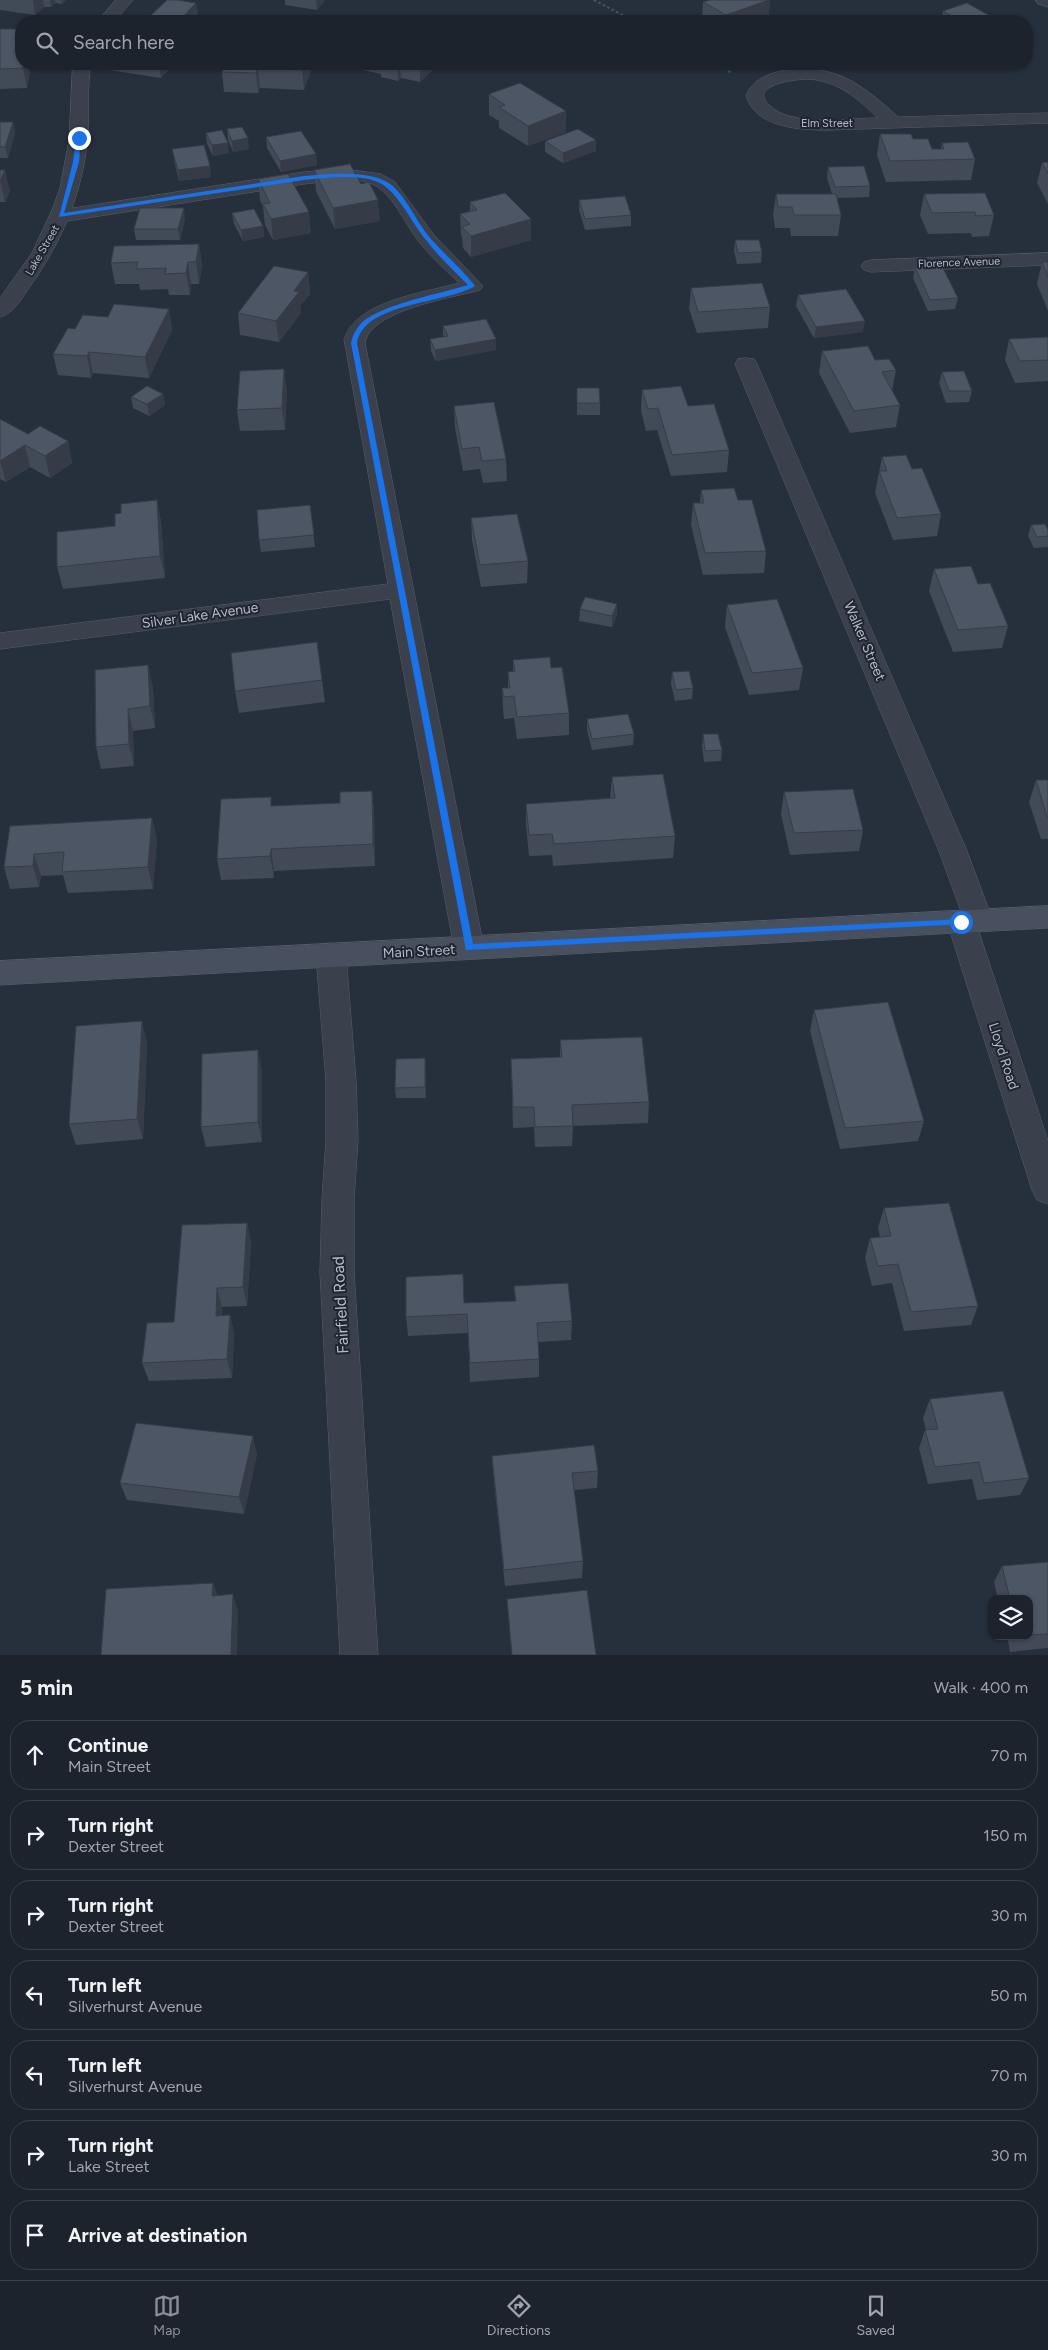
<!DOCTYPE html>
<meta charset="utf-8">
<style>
body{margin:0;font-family:Figtree,sans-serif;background:#252b35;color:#f1f3f6}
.controls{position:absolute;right:15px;bottom:15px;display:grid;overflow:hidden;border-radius:10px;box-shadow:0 1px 4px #0004}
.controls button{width:45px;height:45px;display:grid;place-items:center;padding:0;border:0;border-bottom:1px solid #3a4049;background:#1c232d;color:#f1f3f6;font:25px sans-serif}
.stop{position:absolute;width:15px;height:15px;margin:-11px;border:4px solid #1a73e8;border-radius:50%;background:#fff}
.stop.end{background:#1a73e8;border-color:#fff;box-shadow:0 1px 5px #0008}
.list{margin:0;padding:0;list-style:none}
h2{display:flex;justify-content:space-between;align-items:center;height:65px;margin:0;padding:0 20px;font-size:21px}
h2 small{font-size:16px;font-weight:400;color:#a0a4aa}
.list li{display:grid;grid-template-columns:32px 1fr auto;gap:15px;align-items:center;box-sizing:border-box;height:70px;margin:0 10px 10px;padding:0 10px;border:1px solid #3a4049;border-radius:20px}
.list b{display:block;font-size:19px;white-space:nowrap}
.list p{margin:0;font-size:16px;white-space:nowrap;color:#a0a4aa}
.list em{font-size:16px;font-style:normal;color:#a0a4aa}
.icon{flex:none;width:28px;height:28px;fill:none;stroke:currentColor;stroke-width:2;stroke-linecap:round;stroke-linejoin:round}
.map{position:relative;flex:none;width:1048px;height:1655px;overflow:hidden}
.search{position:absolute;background:#1c232d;box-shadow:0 1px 4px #0004;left:15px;right:15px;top:15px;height:55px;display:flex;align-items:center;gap:12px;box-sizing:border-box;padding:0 18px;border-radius:20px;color:#a0a4aa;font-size:19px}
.sheet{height:625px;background:#1c232d}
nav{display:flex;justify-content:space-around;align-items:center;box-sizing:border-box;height:70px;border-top:1px solid #3a4049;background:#1c232d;font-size:14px;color:#a0a4aa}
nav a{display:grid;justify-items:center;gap:2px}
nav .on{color:#8c9099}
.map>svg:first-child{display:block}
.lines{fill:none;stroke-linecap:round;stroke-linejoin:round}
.minor-casing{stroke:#585f6a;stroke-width:1}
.tertiary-casing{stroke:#585f6a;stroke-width:1}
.secondary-casing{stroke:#585f6a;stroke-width:1}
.path{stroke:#48595c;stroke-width:2;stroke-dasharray:2.5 2.5;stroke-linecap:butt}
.minor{fill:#3a414c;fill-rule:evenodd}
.tertiary{fill:#3a414c;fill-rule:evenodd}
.secondary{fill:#48505f;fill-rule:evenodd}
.wall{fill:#424a57}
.shaded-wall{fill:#363c47}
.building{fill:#4d5665;stroke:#363c47}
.route{fill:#1a73e8}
.labels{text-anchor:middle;stroke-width:4;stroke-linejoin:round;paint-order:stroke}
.far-street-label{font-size:11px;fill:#b6bcc7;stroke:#1f2631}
.street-label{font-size:14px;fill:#b6bcc7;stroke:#1f2631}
.near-street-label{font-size:16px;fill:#b6bcc7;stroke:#1f2631}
</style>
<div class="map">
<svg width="1048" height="1655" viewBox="0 0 1048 1655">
<rect width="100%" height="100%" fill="#262f3c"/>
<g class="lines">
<g class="minor-casing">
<path id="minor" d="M1036 0H1048V7L1038 4Z
M790 69C840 66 862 85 898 117L1048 113V123L828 130C800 130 756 128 746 96 753 77 772 73 790 69ZM809 79C838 81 857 98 878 118 849 118 817 124 789 116 781 114 774 110 769 105 748 84 797 79 809 79Z
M344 169 381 174 395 182 434 235 483 286 480 290C452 298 370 310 365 343L484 948 479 956 469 959 459 956 454 948 390 599 0 649V633L388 584 344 339C357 300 425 293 459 283 446 270 431 257 419 242 404 223 393 192 370 183 350 176 324 182 304 184L61 222 54 220 51 216 54 212 61 210 304 172Z
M1048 253V265L871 272 864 270 861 266 864 262 871 260Z
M746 358 754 359 757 364 967 851 993 921 989 929 979 932 1048 1141V1204L1037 1200 1032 1190 947 922 951 914 961 911 939 851 735 364 738 359Z
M331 943 341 947 346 955 356 1081 358 1140 354 1199V1272L378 1655H340L320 1272 322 1199 326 1140V1081L316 955 321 947Z"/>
</g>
<g class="tertiary-casing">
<path id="tertiary" d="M116 0H133L115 21H98Z
M73 64H91C87 87 89 110 88 133 84 189 63 240 31 285 23 296 14 314 0 317V298L32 253 52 210 60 188 69 140Z"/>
</g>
<g class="secondary-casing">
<path id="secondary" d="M1048 906V928L0 985V961Z"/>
</g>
<path class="path" d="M594 0 634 21
M715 64 732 73"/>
<use href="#minor" class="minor"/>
<use href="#tertiary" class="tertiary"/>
<use href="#secondary" class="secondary"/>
</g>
<path class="wall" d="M0 0H66L62 4 56 3 51 7H44L35 15 0 10Z
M285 0H325L317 10 285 5Z
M710 0H770L768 19 762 21H702L703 2Z
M943 11 997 21H941Z
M198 13 190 21H150L149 17Z
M0 29 21 64H28L30 72 27 88 0 89Z
M108 64H174L161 78 109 70Z
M225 64 312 67 304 90 260 88 258 93 224 92 222 72Z
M363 64H438V65L420 82 401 78 398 81 381 77V74L363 70Z
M489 94 566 132 528 146 499 128V121L489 115Z
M0 122H13L15 133 8 158H0Z
M227 129 249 149 233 152 228 140Z
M206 133 229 153 213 156 207 144Z
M880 134 913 139 932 149H941L942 143 975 159 971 180 886 182 877 155Z
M266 137 316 154 317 165 281 172 267 148Z
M545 141 596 151 563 163 545 152Z
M172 149 211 177 179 181 174 160Z
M1048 162V204L1037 183 1042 163Z
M828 167 870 186 869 197 837 198 841 215 838 236H791L790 228H775L773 215 776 194H832L827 178Z
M0 170 10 191 5 202H0Z
M314 170 380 221 335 229 316 191Z
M258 179 311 233 273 240 265 225 263 207 260 200Z
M924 194 994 215 989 236 972 237 971 233 928 234 920 215Z
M579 200 631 215V226L585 230 579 210Z
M470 202 531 219V240L471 257 463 248 462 237 461 235 460 214 470 211Z
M232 213 263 226 264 237 243 241 234 224Z
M185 219 180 240H136L134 229Z
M735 240 762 252 761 263 737 264 734 251Z
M199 244 202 265 199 284H191L190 295H169L168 289 140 290 139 284H115L111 263Z
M1042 262H1048V311L1037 284Z
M915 267 958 298 955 309 928 311 913 278Z
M308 272 310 294 300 306 301 313 279 342 240 335 238 313Z
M691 288 770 307 768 328 697 333 689 309Z
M798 295 863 332 814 338 796 306Z
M169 309 172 330 149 378 93 373 91 378 58 375 53 354 75 329 108 317Z
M443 326 496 350 436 361 431 351 430 339 443 337Z
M1048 337V381L1015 383 1005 360 1009 339Z
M822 351 875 360 896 370 892 391 900 405 896 427 850 433 819 373Z
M942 372 972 391 969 402 946 403 939 383Z
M577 388 600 403V415H577Z
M642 390 729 450 727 472 671 476 657 430 646 431 641 411Z
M287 391 285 430 240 431 237 410Z
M163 394 165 405 149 416 133 408 131 397Z
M454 406 506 459 507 481 483 483 480 469 463 471 455 428Z
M0 419 28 434 68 441 72 463 50 478 30 467 6 482 0 479Z
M882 457 912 469 941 514 937 536 893 540 875 493Z
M701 490 766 551 764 573 703 575 691 525 693 503H700Z
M157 500 161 522 165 578 63 589 57 567 115 526 121 513Z
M310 505 315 547 261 552 259 540Z
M471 518 528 561 527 583 481 587 472 540Z
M1031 525 1048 530V547L1034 548 1028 536Z
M934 569 978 584 1008 626 1002 648 953 652 929 591Z
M617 604V615L612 627 579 621 580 609Z
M727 605 803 668 799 690 749 695 725 627Z
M513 660 551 668 569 713V735L517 739 514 718 504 719 503 710 502 688H508V672L513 671Z
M95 670 153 687 155 728 133 731 134 766 101 769 96 747Z
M672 672 693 688 692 699 675 701 671 684Z
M322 680 325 702 239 713 235 691Z
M587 719 634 734 633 745 592 750 587 730Z
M703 734 722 750 721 761 704 762 702 746Z
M612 777 675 836 673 858 553 866 552 855 529 856 526 825V804L610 798Z
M1036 780H1048V839H1041L1029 802Z
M372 791 374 813 375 866 274 871V878L221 880 217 859 272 806 340 803Z
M784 792 863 830 859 851 790 855 781 814Z
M152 818 157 840 153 889 68 893 63 875 41 876 39 887 10 889 4 867 10 826Z
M814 1010 924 1121 918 1141 840 1149 810 1031Z
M560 1040 649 1102 648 1123 573 1126 572 1146 535 1147 534 1127 513 1128 511 1059 560 1057Z
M147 1042 143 1139 76 1145 69 1124Z
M425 1058 426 1098H396L395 1088Z
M262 1070V1142L206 1147 201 1127Z
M884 1208 978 1306 971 1325 904 1331 892 1283 872 1286 865 1258 870 1238 880 1237 878 1228Z
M247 1223 251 1243 247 1306 222 1307V1316L230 1315 234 1334 232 1378 149 1381 142 1363 174 1322Z
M514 1286 572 1321 571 1340 538 1342 539 1359V1377L470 1382 468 1333 408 1336 406 1317 465 1303 515 1301Z
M930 1399 1029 1478 1020 1495 977 1500 972 1479 928 1484 919 1448 925 1430H926L923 1418Z
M257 1454 244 1514 127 1500 120 1483Z
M492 1456 598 1471 597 1488 574 1490 583 1561 582 1578 505 1586 493 1473Z
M1048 1562V1648L1010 1652 1007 1636H1029V1599H998L994 1582 1002 1566Z
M507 1599 596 1655H512Z"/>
<path class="shaded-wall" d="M33 0H43L44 7 35 15Z
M50 0H55L56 3 51 7Z
M61 0H66L62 4Z
M316 0H325L317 10Z
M769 0H770L768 19 762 21H726V15Z
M196 3 198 13 190 21H179Z
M21 39V64H28L30 72 27 88 23 68 18 52Z
M1033 40 1031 50 1027 52V42Z
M159 64H174L161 78Z
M304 64H312V67L304 90 302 70Z
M397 64H400L401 78 398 81Z
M420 64H438V65L420 82Z
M258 68 260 88 258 93 256 73Z
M566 111V132L528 146V126Z
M13 122 15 133 8 158 5 147Z
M248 138 249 149 233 152 232 141Z
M596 140V151L563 163V153Z
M228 143 229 153 213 156 212 145Z
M316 154 317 165 281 172 280 161Z
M210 166 211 177 179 181 178 170Z
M5 170 10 191 5 202 0 181Z
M378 200 380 221 335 229 333 208Z
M184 208 185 219 180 240 178 229Z
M309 212 311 233 273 240 271 219Z
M531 219V240L471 257V236Z
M263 226 264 237 243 241 241 230Z
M199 244 202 265 199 284 196 262Z
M188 262 191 284 190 295 186 273Z
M308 272 310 294 300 306 301 313 279 342 276 321 294 291Z
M169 309 172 330 149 378 145 357Z
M865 321 863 332 814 338 816 327Z
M496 339V350L436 361 435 350Z
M89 352 93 373 91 378 87 356Z
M284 369 287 391 285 430 282 408Z
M163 394 165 405 149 416 147 404Z
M68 441 72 463 50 478 45 456Z
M25 445 30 467 6 482 0 461Z
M157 500 161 522 165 578 160 556Z
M617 604V615L612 627V616Z
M148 665 153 687 155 728 150 706Z
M128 709 133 731 134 766 129 744Z
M372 791 374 813 375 866 373 844Z
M152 818 157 840 153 889 148 867Z
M271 849 274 871V878L270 856Z
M34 854 41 876 39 887 33 866Z
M142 1021 147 1042 143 1139 137 1119Z
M258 1050 262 1070V1142L258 1122Z
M425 1058 426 1069V1098L425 1087Z
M247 1223 251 1243 247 1306 243 1287Z
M217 1288 222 1307 220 1335 216 1316Z
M230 1315 234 1334 232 1378 227 1359Z
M253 1436 257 1454 244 1514 239 1497Z
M213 1583 219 1599 212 1596Z
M233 1594 238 1611 237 1655H231Z"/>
<path class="building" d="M167 0H177L196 3 179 21 149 17Z
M710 0H769L726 15 703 2Z
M967 3 997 20 993 21H961L943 11Z
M0 29H21V39L18 52H21V64H23V68L0 69Z
M1027 37 1033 40 1027 42Z
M225 64H304L302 70 258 68 256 73 222 72Z
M520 83 566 111 528 126 499 107 505 105 489 94Z
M0 122H13L5 147H0Z
M242 127 248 138 232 141 227 129Z
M578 129 596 140 563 153 545 141Z
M222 130 228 143 212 145 206 133Z
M301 131 316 154 280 161 266 137Z
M880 134H911L913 139H928L932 149H944L942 143 968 142 975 159 890 161Z
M204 145 210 166 178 170 172 149Z
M1048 162V174L1042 163Z
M350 164 361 184 369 182 378 200 333 208 314 170Z
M864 166 870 186 835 187 828 167Z
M0 170H5L0 181Z
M288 174 309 212 271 219 263 204 270 203 258 179Z
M505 193 531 219 471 236 462 227 470 224 460 214 477 210 470 202Z
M985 193 994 215 976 216 975 212 932 213 924 194Z
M776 194H836L841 215H794L792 207H778Z
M625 196 631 215 585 219 579 200Z
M140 208H184L178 229H134Z
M254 209 263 226 241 230 232 213Z
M735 240H759L762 252 738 253Z
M199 244 196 262H188L186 273 165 274 166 268 136 269 138 262 111 263 114 246Z
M1042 262H1048V277Z
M274 266 308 272 294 291 299 292 276 321 238 313Z
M942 266 958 298 930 300 915 267Z
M762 283 770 307 698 312 691 288Z
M846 289 865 321 816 327 798 295Z
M114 304 169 309 145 357 89 352 87 356 53 354 68 328 75 329 83 315 108 317Z
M486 319 496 339 435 350 430 339 448 336 443 326Z
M1048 337V360L1020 361 1009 339Z
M868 346 875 360 889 359 896 370 882 372 900 405 854 411 822 351Z
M284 369 282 408 237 410 240 371Z
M964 371 972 391H949L942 372Z
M147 386 163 394 147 404 131 397Z
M681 386 688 406 714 404 729 450 672 455 658 408 648 409 642 390Z
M577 388H599L600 403H577Z
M494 402 506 459 482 461 479 447 462 449 454 406Z
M0 419 28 434 40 426 68 441 45 456 25 445 0 461Z
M906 455 912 469 922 468 941 514 897 518 879 471H887L882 457Z
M734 488 738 500H752L766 551 705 553 693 503H704L701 490Z
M157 500 160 556 57 567V532L115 526V514L121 513V504Z
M310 505 314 535 259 540 257 510Z
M517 514 528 561 480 565 471 518Z
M1045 524 1048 530V536L1037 537 1031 525Z
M971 566 978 584 990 583 1008 626 958 630 934 569Z
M585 597 617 604 612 616 580 609Z
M777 599 803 668 752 673 727 605Z
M317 642 322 680 235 691 231 653Z
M550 657 551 668 562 667 569 713 517 717 514 696 504 697 502 688H510L508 672 515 671 513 660Z
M148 665 150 706 128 709 129 744 96 747 95 670Z
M689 671 693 688 676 690 672 672Z
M628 714 634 734 592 739 587 719Z
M703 734H718L722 750 705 751Z
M663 774 675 836 554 844 552 834 529 835 526 804 615 798 612 777Z
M1036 780H1048V817H1047Z
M853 789 863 830 794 833 784 792Z
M372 791 373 844 271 849 270 856 217 859 221 799 271 797V806L340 803V792Z
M152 818 148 867 62 872 64 852 34 854 33 866 4 867 10 826Z
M888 1002 924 1121 845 1128 814 1010Z
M142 1021 137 1119 69 1124 76 1026Z
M642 1037 649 1102 572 1105 573 1126 535 1127 534 1107H513L511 1059 562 1057 560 1040Z
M258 1050V1122L201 1127 202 1054Z
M425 1058V1087L395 1088 396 1059Z
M949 1203 978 1306 911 1312 898 1264 878 1266 870 1238 891 1236 884 1208Z
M247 1223 243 1287 217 1288 216 1316 230 1315 227 1359 142 1363 147 1323 174 1322 182 1225Z
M463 1274 464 1303 516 1301 514 1286 568 1283 572 1321 537 1323 539 1359 470 1363 467 1314 406 1317V1277Z
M1003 1391 1029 1478 984 1483 979 1462 935 1467 925 1430 938 1429 930 1399Z
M136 1423 253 1436 239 1497 120 1483Z
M594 1445 598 1471 572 1473 583 1561 504 1570 492 1456Z
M1048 1562V1634L1029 1635V1599H1010L1002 1566Z
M213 1583 212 1596 233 1594 231 1655H101L106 1589Z
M587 1590 596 1655H512L507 1599Z"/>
<path class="route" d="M79 136 81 138 79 162 64 213 304 176C328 174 373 169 393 186 408 200 417 223 431 239 445 255 462 269 475 286 446 304 364 302 357 343L473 944 961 919 964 920V924L466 950 351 343C353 332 361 321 371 316 399 301 438 294 468 285 454 271 438 256 426 240 413 225 398 192 380 183 361 173 325 178 304 180L59 217 73 162 76 138Z"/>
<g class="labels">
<g class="far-street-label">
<text x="827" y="127">Elm Street</text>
<text transform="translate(42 250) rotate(-60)" y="4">Lake Street</text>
<text transform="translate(959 262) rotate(-2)" y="4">Florence Avenue</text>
</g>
<g class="street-label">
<text transform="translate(200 615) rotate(-8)" y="5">Silver Lake Avenue</text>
<text transform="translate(865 641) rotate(67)" y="5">Walker Street</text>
<text transform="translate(419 951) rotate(-3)" y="5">Main Street</text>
<text transform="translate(1004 1056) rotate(72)" y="5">Lloyd Road</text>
</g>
<g class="near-street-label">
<text transform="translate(340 1305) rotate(-93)" y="6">Fairfield Road</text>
</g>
</g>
</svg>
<div class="controls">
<button><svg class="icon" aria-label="layers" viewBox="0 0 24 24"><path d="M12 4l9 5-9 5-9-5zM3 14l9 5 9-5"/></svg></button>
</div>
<div class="stop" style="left:961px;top:922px"></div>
<div class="stop end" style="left:79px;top:138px"></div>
<div class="search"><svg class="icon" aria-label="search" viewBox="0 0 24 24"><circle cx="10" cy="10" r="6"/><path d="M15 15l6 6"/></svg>Search here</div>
</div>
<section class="sheet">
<h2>5 min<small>Walk · 400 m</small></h2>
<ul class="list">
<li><svg class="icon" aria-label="ahead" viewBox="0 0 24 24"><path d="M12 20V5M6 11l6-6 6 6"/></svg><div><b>Continue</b><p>Main Street</p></div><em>70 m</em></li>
<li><svg class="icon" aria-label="right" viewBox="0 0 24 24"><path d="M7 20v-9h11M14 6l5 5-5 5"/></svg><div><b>Turn right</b><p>Dexter Street</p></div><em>150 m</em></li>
<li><svg class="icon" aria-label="right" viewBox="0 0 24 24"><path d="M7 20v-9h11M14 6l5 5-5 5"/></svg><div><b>Turn right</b><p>Dexter Street</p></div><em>30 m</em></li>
<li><svg class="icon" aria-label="left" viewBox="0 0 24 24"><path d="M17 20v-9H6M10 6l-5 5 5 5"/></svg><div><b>Turn left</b><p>Silverhurst Avenue</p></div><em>50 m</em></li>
<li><svg class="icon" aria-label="left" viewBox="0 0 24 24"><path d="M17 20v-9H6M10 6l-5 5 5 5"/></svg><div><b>Turn left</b><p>Silverhurst Avenue</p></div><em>70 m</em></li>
<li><svg class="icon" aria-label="right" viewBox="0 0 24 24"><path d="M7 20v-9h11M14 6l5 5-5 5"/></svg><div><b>Turn right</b><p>Lake Street</p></div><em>30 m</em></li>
<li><svg class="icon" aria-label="arrive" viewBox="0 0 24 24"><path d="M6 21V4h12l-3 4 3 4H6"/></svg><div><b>Arrive at destination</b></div></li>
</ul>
</section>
<nav>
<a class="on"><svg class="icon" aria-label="map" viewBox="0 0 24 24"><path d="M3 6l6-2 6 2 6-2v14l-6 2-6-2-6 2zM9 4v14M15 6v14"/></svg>Map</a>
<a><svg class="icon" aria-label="directions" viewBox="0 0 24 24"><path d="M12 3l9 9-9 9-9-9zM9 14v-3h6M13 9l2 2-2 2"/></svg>Directions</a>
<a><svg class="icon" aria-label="saved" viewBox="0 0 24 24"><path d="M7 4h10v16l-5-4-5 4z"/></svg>Saved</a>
</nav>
